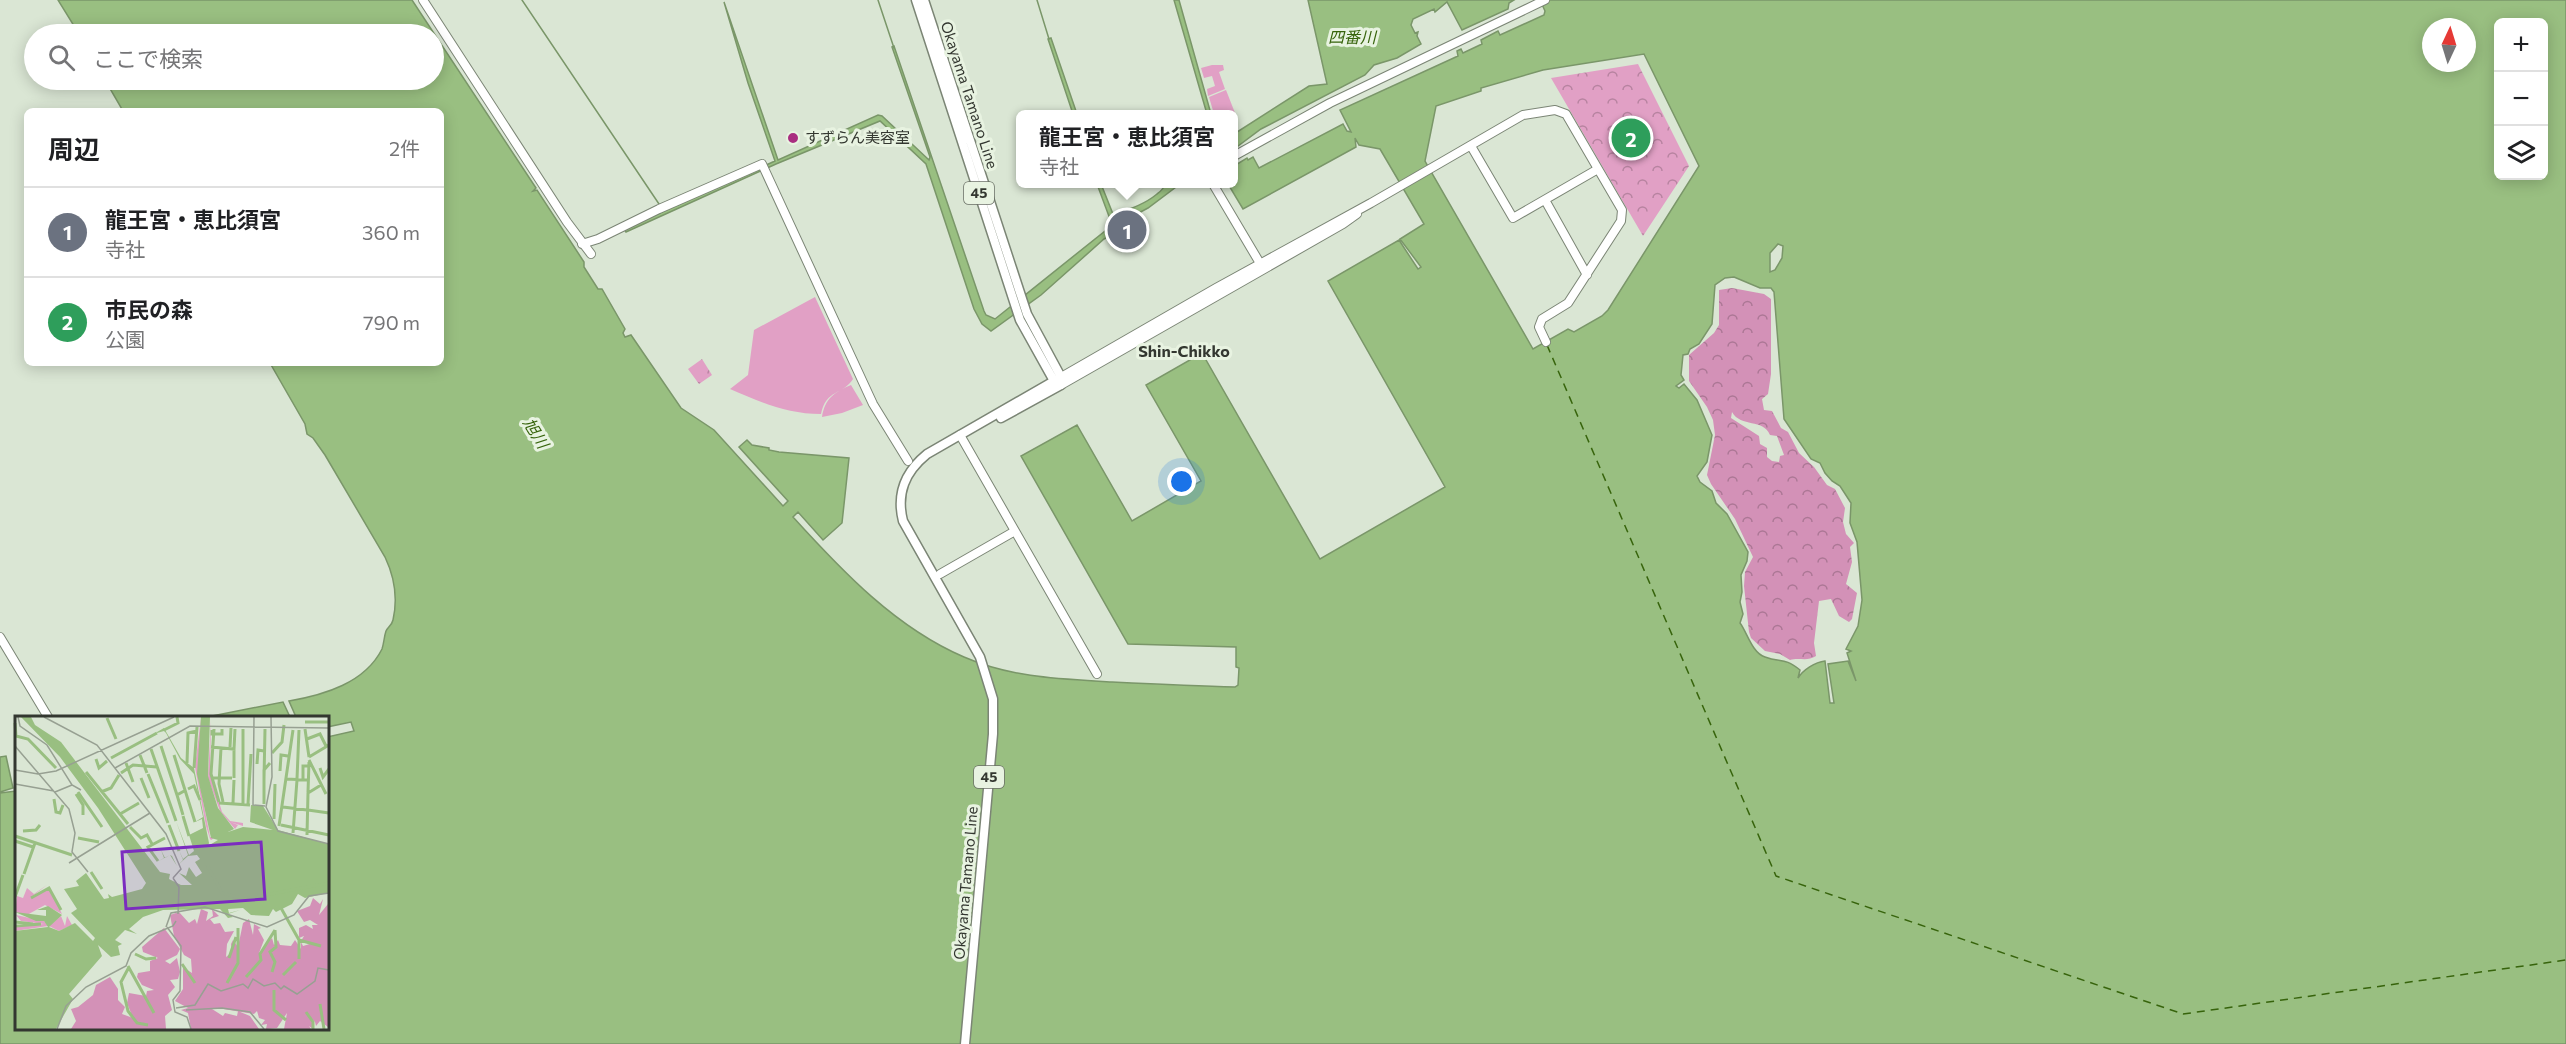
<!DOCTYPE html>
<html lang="ja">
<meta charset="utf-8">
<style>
body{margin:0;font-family:Commissioner,"Noto Sans JP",sans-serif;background:#f6f6f6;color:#202124}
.controls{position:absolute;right:18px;top:18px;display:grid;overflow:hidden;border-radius:9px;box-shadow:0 3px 15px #0003}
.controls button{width:54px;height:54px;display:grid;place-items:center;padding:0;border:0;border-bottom:2px solid #e0e0e0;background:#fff;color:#202124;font:30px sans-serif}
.compass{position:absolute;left:2422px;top:18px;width:54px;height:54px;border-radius:50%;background:#fff;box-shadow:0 3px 15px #0003;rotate:4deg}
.you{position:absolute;left:1182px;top:482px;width:21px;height:21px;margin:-15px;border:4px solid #fff;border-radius:50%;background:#1a73e8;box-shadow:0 0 0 9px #1a73e833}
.badge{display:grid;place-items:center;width:39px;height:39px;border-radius:50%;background:#ea580c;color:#fff;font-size:20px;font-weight:700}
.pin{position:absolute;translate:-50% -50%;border:3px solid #fff;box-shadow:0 2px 6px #0006}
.popup{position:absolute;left:1016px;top:110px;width:222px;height:78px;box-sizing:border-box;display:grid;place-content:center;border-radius:9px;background:#fff;filter:drop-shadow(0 2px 4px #0005);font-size:20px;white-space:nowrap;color:#757577}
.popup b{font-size:22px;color:#202124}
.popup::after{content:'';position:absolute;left:50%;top:100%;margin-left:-12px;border:12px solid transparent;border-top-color:#fff}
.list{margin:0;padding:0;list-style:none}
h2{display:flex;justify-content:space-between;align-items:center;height:78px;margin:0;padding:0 24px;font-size:26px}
h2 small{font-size:20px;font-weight:400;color:#757577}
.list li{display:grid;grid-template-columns:39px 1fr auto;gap:18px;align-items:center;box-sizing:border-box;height:90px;padding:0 24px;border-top:2px solid #e0e0e0}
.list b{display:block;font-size:22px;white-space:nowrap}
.list p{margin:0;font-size:20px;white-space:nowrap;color:#757577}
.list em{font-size:20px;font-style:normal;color:#757577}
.icon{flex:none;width:33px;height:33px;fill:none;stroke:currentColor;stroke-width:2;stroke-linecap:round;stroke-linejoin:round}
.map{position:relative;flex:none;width:2566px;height:1044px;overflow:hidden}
.search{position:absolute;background:#fff;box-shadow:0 3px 15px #0003;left:24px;top:24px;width:420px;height:66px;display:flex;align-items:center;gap:15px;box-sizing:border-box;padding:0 21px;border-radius:33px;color:#757577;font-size:22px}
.panel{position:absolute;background:#fff;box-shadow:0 3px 15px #0003;left:24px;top:108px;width:420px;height:258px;border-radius:9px}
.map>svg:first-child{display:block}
.green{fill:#e1a0c5}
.forest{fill:url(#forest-crowns);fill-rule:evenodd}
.park{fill:url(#park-crowns)}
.water{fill:#99bf81;stroke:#7a9669;stroke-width:1.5;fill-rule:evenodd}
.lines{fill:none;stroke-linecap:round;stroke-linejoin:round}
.stream{stroke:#7a9669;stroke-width:1.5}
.ferry{stroke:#37640c;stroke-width:1.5;stroke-dasharray:8 6;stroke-linecap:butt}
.secondary-casing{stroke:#7b8575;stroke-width:10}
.primary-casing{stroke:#7b8575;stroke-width:11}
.secondary{stroke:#fff;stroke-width:8}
.primary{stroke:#fff;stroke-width:8}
.poi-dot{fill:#a92d80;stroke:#e8f3e1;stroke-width:2}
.labels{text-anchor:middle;stroke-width:6;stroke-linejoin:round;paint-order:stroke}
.shield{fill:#e8f3e1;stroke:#696f65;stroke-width:1.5}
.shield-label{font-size:14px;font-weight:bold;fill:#333730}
.street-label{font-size:15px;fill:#333730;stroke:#e8f3e1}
.poi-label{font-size:15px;fill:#333730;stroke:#e8f3e1;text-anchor:start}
.water-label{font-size:16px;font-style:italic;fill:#37640c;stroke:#e8f3e1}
.neighbourhood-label{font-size:16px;font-weight:bold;fill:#333730;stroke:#e8f3e1}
.inset-river{fill:none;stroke:#99bf81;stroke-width:3}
.inset-road{fill:none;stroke:#97a092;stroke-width:1.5}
.view{fill:#7b2cbf;fill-opacity:0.15;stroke:#7b2cbf;stroke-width:3}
.inset-edge{fill:none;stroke:#333730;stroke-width:3}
</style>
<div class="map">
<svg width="2566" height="1044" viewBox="0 0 2566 1044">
<defs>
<pattern id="forest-crowns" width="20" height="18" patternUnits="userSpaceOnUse" patternTransform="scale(1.5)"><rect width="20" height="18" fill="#d391b7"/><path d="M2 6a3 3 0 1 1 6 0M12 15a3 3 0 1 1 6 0" fill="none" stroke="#ac7795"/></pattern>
<pattern id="park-crowns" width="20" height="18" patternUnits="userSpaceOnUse" patternTransform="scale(1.5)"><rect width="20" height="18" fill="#e1a0c5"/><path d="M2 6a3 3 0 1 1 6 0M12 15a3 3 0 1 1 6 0" fill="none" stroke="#b783a0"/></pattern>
</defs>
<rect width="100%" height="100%" fill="#dae6d4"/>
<path class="green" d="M1212 65H1223L1224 70 1219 72 1225 89 1208 96 1207 89 1215 86 1212 76 1204 78 1201 68Z
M1226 90 1235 113 1214 114 1209 97Z
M815 297 853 379C843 395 826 389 821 414 787 414 760 402 730 389L748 375 754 330Z
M851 385 863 405 842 413 822 417C825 398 835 392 851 385Z"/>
<path class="forest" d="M1732 288 1764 294 1771 299V374L1768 394 1762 399 1764 410 1772 411 1781 428 1788 432 1799 453 1814 467 1827 485 1835 489 1845 508 1843 522 1846 534 1854 543 1850 547 1852 562 1846 584 1857 593 1852 619 1849 622 1839 616 1831 599 1819 601 1814 643 1816 656C1807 662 1799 657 1790 660L1780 654 1765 651 1751 638 1749 632 1744 586 1745 572 1753 557 1735 519 1711 484 1707 475 1715 435 1713 420 1707 407 1689 381V355L1714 333 1719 325V290ZM1732 412C1741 428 1763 418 1770 435L1777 436 1784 455 1780 456 1779 462 1772 461 1767 457V448L1760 444 1759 436 1731 418Z"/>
<path class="park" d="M1638 64 1689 166 1643 236 1551 78Z
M702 359 712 375 699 384 688 369Z"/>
<path class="water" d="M58 0H412L536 188 533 191 537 190 584 262V267L598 289H602L625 329 623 333 625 337 631 335 681 408 714 430 783 506 788 501 739 447 747 440 752 445 769 448V450L779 452 849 458 842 523 823 540 798 512 793 517C842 571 896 628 964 657 1012 678 1062 679 1112 682 1153 684 1194 686 1235 687L1238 685 1239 668 1236 667V647L1128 644 1021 456 1077 425 1132 521 1201 481 1146 385 1202 353 1320 559 1445 487 1328 281 1399 240 1418 269 1421 267 1400 239 1424 224 1380 149 1359 145 1355 138 1356 147 1243 209 1228 184H1234V166L1247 158 1248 160 1253 157 1259 168 1343 124 1347 131 1351 132 1340 110 1458 56 1457 51 1461 49 1463 53 1482 44 1481 40 1498 31 1500 35 1544 15 1545 11 1540 0H2566V1044H0V793L16 791V1028H327V737L354 731 351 722 327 727V717H296L289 701C324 695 365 683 382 649 384 643 384 637 386 631 388 627 392 625 393 620 398 598 394 576 385 557L325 455 313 438 307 434 305 424 270 363H441V111H123L105 80H434V34H79ZM2498 22H2544V176H2498ZM2431 27H2467V63H2431ZM1644 54 1699 166 1608 310 1602 316 1574 332 1568 329 1533 349 1425 161 1436 106 1481 91V88L1543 70ZM1778 244 1783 246 1782 258 1775 270 1770 272V253ZM1734 277 1760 288H1771L1774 292 1784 419 1811 459 1820 463 1825 473 1832 481 1840 486 1851 503 1850 523 1857 542 1862 600 1858 626 1846 649 1851 651 1847 653 1856 681 1848 661 1828 664 1834 703H1830L1825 661C1815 662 1803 670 1798 678L1800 670C1784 657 1781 663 1765 657 1752 653 1747 632 1740 623L1743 614 1740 602 1742 592 1741 575 1747 561 1748 552 1727 514 1716 503 1712 491 1700 482 1697 476 1707 462 1712 435 1697 400 1684 384 1679 388 1676 386 1684 380 1681 375 1683 355 1688 354 1690 349 1699 344 1712 324 1715 285 1725 278Z
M1174 0H1179L1211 114H1207Z
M1308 0H1514L1509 3 1508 9 1462 30 1447 2 1435 12 1434 9 1413 19 1411 25 1415 33 1418 32 1417 36 1421 44 1397 58 1374 65 1365 75 1261 129 1234 149V134L1309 86 1327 84Z
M724 2 778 160 878 115 882 116 929 160 930 157 892 47 894 46 984 311 986 315 995 319 1105 231 1110 219 1097 184H1101L1113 214C1129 210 1145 204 1157 194 1162 191 1163 187 1167 184H1180L1148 208 1131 217 1123 227 1121 226 1117 233 1104 239 1041 295 991 331 982 324 974 309 926 164 880 121 776 164 626 232 624 229 775 161 748 83Z
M1051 38 1077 114H1073L1048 39Z
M283 702 290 717H207Z
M6 756 13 788 0 792V757Z"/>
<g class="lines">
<path class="stream" d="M522 0 659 204
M878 0 894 48
M1037 0 1049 39"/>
<path class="ferry" d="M1547 345 1776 876 2183 1014 2566 960"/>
<g class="secondary-casing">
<path id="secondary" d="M423 0 567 222 591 254
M1471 146 1513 218 1598 169
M1234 156 1330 103 1545 0
M1213 184 1261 265
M1545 200 1587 275
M582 244 598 239 659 209 762 164 873 404 908 461
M1056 380 1216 288 1371 203 1523 115 1555 110 1566 114 1622 210 1621 221 1568 303 1542 319 1539 327 1546 342
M1058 383 1061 385 1343 224 1357 214
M960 435 1097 674
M940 574 1015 531
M0 637 48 717"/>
</g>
<g class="primary-casing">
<path id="primary" d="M916 0 1020 320 1054 381 927 454C905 472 896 493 903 521L980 657 993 699V734L965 1044
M924 0 1027 314 1061 377V385L1001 418"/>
</g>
<use href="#secondary" class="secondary"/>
<use href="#primary" class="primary"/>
</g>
<circle class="poi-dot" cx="793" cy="138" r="6"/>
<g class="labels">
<g class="shield">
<rect x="964" y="182" width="30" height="22" rx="4.5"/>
<rect x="974" y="766" width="30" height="22" rx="4.5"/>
</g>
<g class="shield-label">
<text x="979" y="198">45</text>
<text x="989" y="782">45</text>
</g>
<g class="street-label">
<text transform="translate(969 95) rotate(72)" y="5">Okayama Tamano Line</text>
<text transform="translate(966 883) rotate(-85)" y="5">Okayama Tamano Line</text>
</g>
<g class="poi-label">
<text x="805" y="143">すずらん美容室</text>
</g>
<g class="water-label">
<text x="1352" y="43">四番川</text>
<text transform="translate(536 433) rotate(58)" y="6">旭川</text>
</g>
<g class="neighbourhood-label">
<text x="1184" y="357">Shin-Chikko</text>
</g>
</g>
<g transform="translate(15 716)">
<rect width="314" height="314" fill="#dae6d4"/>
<path d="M186 1 183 59 195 121H201L196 124 195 123 191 110 180 51ZM196 4 195 55 207 96 215 105 228 107V110L215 106 223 109 220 113 205 95 193 62ZM32 169 15 182 34 172 47 198 30 189 12 199 0 196 2 180 8 182 12 172 19 178ZM1 199 29 205 33 210 0 215V210L29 208 6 205ZM46 200 50 210 52 200 57 209 44 215 34 210Z" fill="#e1a0c5"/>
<path d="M298 182 305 188 308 183 304 199 313 188V311L305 305 301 310 300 306 297 303 298 313 294 310 296 313H269L272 297 262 312 251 313 252 308 246 309 250 304 244 302 242 295 239 298 202 292 197 293 208 300 210 297 222 300 223 295 235 300 244 313H176L173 297 166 294 173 292 160 285 168 273V251L177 257 176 243 169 239 159 220 155 199 164 196 174 207 180 203 182 208 186 193 193 196 191 205 198 200 197 193 204 200 195 203 199 208 205 207 210 216 219 215 212 228 211 241 217 236 216 228 218 224 223 231 228 207 234 203 238 219 239 208 246 212 243 213 249 224 244 237 257 222 259 229 263 224 265 229 276 230 280 224 286 233V226L288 230 298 227 286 225 289 220 284 222V212L291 209 298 213 297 209H303L295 204 289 206 282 195 295 190ZM149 212 165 233 162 239 150 245 155 248 162 242 165 256 163 263 155 264 160 271 153 279 157 294 150 300 151 313H56L61 305 56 293 63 291 78 279 81 269 95 261 103 273V284L110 291 107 298 118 302 112 287 114 277 131 280 132 275 139 274 127 269 122 261 123 257 135 255V245L143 242 128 236 127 231Z" fill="#d391b7"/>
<path d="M6 1H16L20 9 46 26 145 156 155 158 154 163 166 169H177L164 157 171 160 174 151 181 161 187 157 180 146 185 143 182 139 173 140 162 150 155 139 142 146 149 142 146 134 150 142 155 139 157 140 162 150 168 144 164 134 168 143 173 139 161 105 174 139 179 135 174 119 188 112 187 103 180 106 188 101 179 58 165 43 151 17 149 15 142 17V16L149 12 166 42 179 52 194 127 193 130 203 124 196 122 182 58 186 1H195L193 60 203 92 219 113 213 116 228 111 258 114 235 106 236 89 248 90 263 114 313 128V177L290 182 283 178 277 188 261 196 258 193 254 200 236 199 228 192 213 193 214 197 225 194 213 198 218 201 213 202 205 193 148 194 128 201 114 213 122 218 110 214 100 224 107 228 103 230 105 239 96 241 83 229 87 240 54 278 58 283 41 313H0V215L33 211 29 205H21L0 196 31 200V194H22L33 190 47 199 34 211 44 215 60 207 78 225 80 222 56 197 62 193 49 173 64 170 61 165 71 157 89 183 94 182 93 178 97 181 127 173 131 167 83 92 45 41Z" fill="#99bf81"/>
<path class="inset-river" d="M92 2 101 23M290 6H314M0 7 1 20 13 23 41 52M199 13 196 58 204 86M290 13 294 41M149 14 163 7 162 1M197 14V18H207V13M292 23 305 18 311 30M146 30 162 79M196 31 219 33 220 13M215 31 216 12M206 32 204 68 208 86M136 33 161 105M257 37 267 26 269 9M125 39 132 57M159 39 180 106M294 41 314 29M96 42 142 17M81 43 84 52 92 45M294 44 311 78M111 47 118 66M172 47 173 17 182 15M242 48 243 34 249 35M179 52 182 11M305 52 308 61 314 53M265 55 266 39 273 40M71 56 113 108M106 57 118 49 142 51M133 58 153 107M126 62 134 82M198 62H217M219 62V34M249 63 250 13M271 63 293 64M282 63 284 14M288 63V50H293M173 73 179 70 185 84M63 76 87 111M86 76 96 72 104 59M293 76 294 46M61 78 68 89V99M39 83 41 96 45 97 48 89M204 87 235 89M218 87 219 64M228 88V13M233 88 236 38M249 88V54L255 47M268 91 292 94M293 94 314 97M105 98 124 87M168 99 162 79 171 74M168 100 174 120M259 103 260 68M154 109 164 135M266 109 314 119M264 110 278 14M115 111 126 122 132 119 137 128M8 115 21 114 25 109M278 117 282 64M292 119 293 77 306 69M0 120 21 127M63 122 84 126M0 125 18 131M21 127 57 139M143 145 133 131 150 122M192 149 207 177 229 183 314 167M76 156 87 173M9 158 20 127M0 181 8 159M16 182 34 172 46 194M266 192 284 224V243M0 206 18 208M0 210 26 208M284 224 306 230M120 238 131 243 141 242M214 242 221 221M167 248 180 267M113 250 139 297M114 251 106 266 113 295 122 307 133 309M257 256 260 246 255 236 261 231 260 214M268 259 281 246M231 261 246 244 245 238 260 214M212 267 223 247V212M259 274V294L271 304M305 288 309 313M291 296 298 306V313"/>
<path class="inset-road" d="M3 1 5 10 32 29 57 69 66 74M29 1 82 29 151 118 166 153 158 162M239 1 238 89 250 90M256 1 257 61 251 91 263 115 314 128M0 30 54 93 60 117 57 136 73 156M100 52 175 10 314 12M0 54 23 58 41 55 159 1M0 68 39 75M40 76 57 69M54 147 135 97M158 162 164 171 163 198M151 211 156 197 190 191 252 211 279 199 294 180 314 177M152 211 166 230 165 275 158 284 160 296 172 301 176 313M161 292 180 289 193 268 206 275 228 268 233 272 238 263 249 270 260 267 266 273 269 270 282 278 300 265 303 252 314 254M171 294 207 292 235 296 249 313M42 313 51 290 71 271 111 250 116 237 134 220 158 210 161 205"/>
<path class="view" d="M246 126 250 183 111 193 107 136Z"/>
<rect width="314" height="314" class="inset-edge"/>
</g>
</svg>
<div class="controls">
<button>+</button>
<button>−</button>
<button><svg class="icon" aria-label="layers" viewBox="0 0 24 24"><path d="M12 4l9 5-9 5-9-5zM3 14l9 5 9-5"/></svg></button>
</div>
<svg class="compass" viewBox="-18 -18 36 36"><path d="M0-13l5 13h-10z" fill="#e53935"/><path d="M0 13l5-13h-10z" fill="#757577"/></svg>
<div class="you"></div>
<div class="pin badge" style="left:1127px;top:230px;background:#6b7280">1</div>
<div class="popup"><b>龍王宮・恵比須宮</b>寺社</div>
<div class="pin badge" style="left:1631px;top:138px;background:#2e9e5b">2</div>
<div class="search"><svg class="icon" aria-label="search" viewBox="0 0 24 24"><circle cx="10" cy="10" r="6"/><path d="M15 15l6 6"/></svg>ここで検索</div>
<section class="panel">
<h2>周辺<small>2件</small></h2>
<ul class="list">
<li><span class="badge" style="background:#6b7280">1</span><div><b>龍王宮・恵比須宮</b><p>寺社</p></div><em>360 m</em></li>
<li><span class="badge" style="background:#2e9e5b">2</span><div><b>市民の森</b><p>公園</p></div><em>790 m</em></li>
</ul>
</section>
</div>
